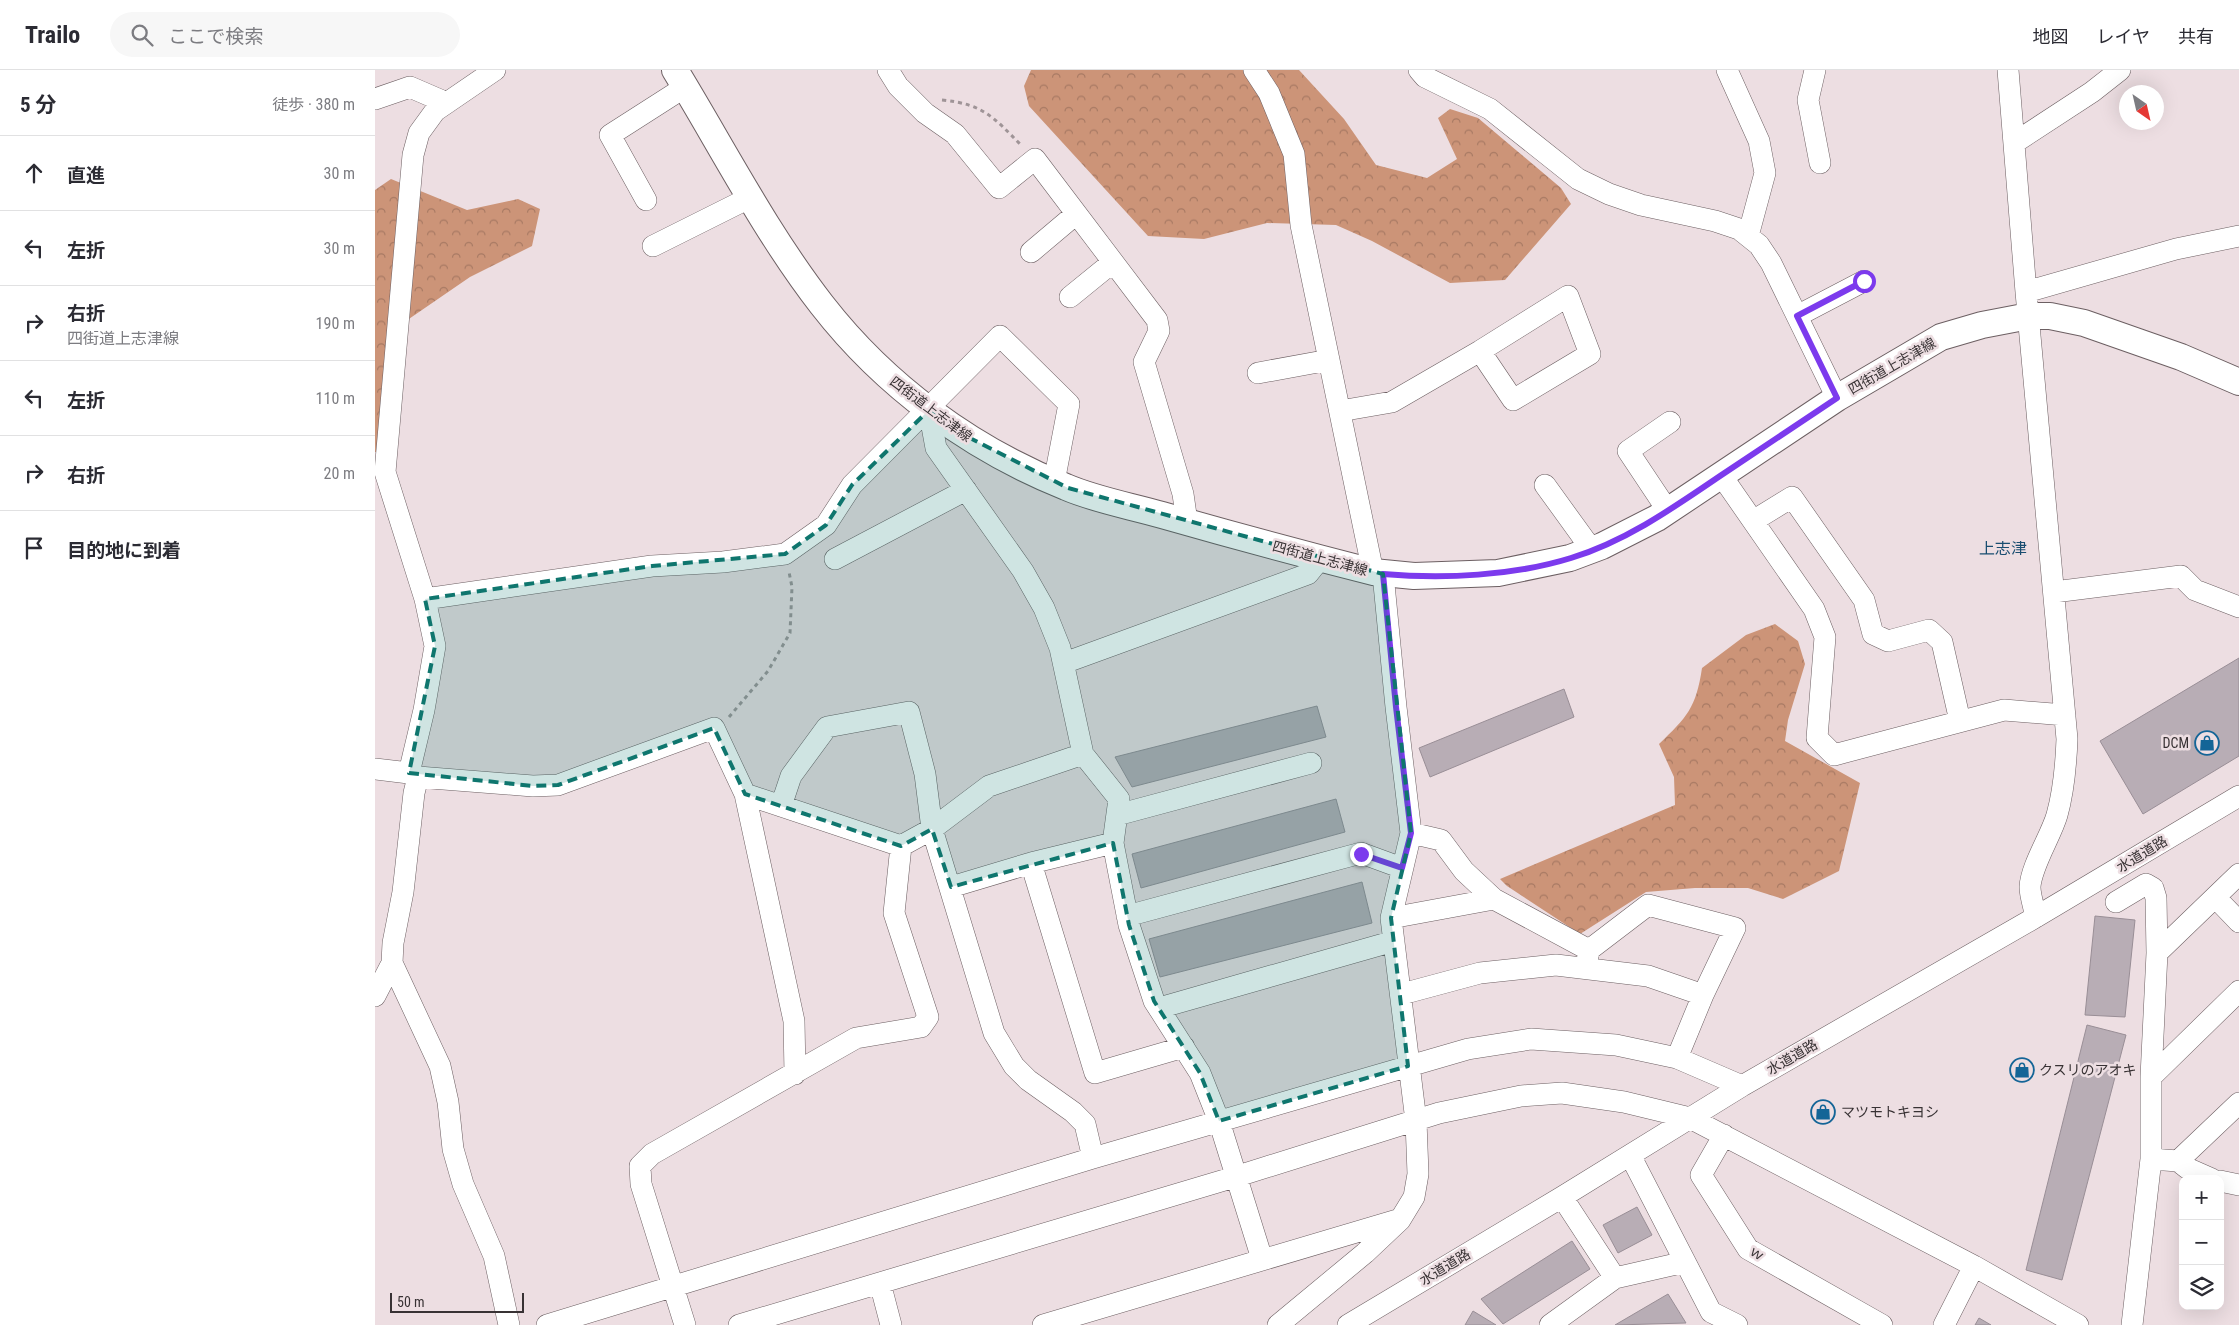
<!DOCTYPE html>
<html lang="ja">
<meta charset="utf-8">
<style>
body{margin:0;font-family:"Roboto Condensed","Noto Sans JP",sans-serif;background:#f7f7f7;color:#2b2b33}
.controls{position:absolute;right:15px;bottom:15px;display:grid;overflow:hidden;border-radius:10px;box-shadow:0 5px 20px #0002}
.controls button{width:45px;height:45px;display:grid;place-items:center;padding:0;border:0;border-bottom:1px solid #e1e1e2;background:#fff;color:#2b2b33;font:25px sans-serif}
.compass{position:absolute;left:1744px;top:15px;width:45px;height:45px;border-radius:50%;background:#fff;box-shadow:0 5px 20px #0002;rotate:146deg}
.scale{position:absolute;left:15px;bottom:12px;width:134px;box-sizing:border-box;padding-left:5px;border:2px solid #383234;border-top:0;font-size:14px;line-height:18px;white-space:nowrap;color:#383234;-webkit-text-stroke:4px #eddee2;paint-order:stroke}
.stop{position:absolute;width:15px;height:15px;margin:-11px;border:4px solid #7c3aed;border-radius:50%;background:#fff}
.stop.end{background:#7c3aed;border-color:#fff;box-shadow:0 1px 5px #0008}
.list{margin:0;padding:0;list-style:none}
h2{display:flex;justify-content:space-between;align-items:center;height:65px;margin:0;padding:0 20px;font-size:21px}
h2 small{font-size:16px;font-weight:400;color:#7c7c81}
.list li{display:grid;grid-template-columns:32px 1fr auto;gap:15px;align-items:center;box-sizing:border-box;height:75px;padding:0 20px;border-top:1px solid #e1e1e2}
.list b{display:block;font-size:19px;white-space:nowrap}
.list p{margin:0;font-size:16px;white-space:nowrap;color:#7c7c81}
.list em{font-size:16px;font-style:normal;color:#7c7c81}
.icon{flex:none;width:28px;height:28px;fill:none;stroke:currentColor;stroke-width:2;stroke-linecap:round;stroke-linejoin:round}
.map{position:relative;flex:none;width:1864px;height:1255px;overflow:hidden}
header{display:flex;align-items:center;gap:30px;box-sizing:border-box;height:70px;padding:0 25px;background:#fff;border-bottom:1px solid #e1e1e2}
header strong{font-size:24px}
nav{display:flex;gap:28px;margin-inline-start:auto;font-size:18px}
.search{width:350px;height:45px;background:#f7f7f7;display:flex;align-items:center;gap:12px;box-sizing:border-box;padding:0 18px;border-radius:28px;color:#7c7c81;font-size:19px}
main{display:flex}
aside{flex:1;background:#fff}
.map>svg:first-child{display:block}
.forest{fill:url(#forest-crowns)}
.building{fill:#b8adb5;stroke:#998e96}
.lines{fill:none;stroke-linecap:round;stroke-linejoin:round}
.minor-casing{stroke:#6c5f62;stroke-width:22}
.major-casing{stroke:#6c5f62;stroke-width:28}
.path{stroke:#9f9497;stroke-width:3;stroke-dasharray:4 4;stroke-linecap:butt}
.minor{stroke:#fff;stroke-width:21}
.major{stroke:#fff;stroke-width:26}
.route{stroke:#7c3aed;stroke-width:6}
.marked{fill:#0f766e;fill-opacity:0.2;stroke:#0f766e;stroke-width:4;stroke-dasharray:10 6;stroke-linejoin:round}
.labels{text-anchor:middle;stroke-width:5;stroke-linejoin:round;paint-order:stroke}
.street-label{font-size:14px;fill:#383234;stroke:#eddee2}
.poi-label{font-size:14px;fill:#383234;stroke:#eddee2;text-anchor:start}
.quarter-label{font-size:16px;fill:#194d70;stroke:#eddee2}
</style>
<header>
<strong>Trailo</strong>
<div class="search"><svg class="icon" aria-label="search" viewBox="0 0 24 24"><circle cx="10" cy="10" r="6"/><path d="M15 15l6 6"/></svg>ここで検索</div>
<nav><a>地図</a><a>レイヤ</a><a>共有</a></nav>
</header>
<main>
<aside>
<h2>5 分<small>徒歩 · 380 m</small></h2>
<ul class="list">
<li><svg class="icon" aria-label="ahead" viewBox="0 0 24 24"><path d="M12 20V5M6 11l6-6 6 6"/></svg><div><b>直進</b></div><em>30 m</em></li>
<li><svg class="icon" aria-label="left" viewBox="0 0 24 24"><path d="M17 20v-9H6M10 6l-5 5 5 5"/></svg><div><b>左折</b></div><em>30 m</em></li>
<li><svg class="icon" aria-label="right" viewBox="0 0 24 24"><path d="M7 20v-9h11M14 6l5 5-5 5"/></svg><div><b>右折</b><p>四街道上志津線</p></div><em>190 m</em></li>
<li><svg class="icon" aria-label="left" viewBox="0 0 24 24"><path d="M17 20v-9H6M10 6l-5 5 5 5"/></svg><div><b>左折</b></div><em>110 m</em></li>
<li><svg class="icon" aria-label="right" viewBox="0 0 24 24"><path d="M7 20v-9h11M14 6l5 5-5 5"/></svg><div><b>右折</b></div><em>20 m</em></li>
<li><svg class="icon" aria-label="arrive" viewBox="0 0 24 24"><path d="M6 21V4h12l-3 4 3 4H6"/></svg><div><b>目的地に到着</b></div></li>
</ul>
</aside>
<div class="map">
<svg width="1864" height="1255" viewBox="0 0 1864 1255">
<defs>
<pattern id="forest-crowns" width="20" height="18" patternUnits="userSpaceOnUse" patternTransform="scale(1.25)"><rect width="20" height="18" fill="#cc9478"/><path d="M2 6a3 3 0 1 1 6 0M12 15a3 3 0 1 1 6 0" fill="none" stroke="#a77963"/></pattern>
</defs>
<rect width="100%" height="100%" fill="#eddee2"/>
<path class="forest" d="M656 0H924L969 49 1001 95 1052 108 1082 89 1063 48 1075 39 1103 48 1186 118 1196 134 1130 210 1075 213 997 171 961 155 892 153 829 169 773 166 654 36 649 16Z
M16 109 92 140 143 129 165 139 157 176 95 207 12 264 2 382H0V120Z
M1400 554 1423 571 1430 594 1413 650 1410 671 1485 713 1464 801 1408 829 1373 818H1320L1271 822 1205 864 1132 816 1125 809 1300 735 1299 707 1284 674C1312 647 1321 638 1327 598L1371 565Z"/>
<path class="building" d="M1864 588V686L1768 744 1725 671Z
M1189 619 1199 647 1055 707 1044 678Z
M942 636 951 667 757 717 740 687Z
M961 729 970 762 766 818 757 784Z
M987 812 997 853 785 907 774 869Z
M1720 846 1760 850 1750 947 1710 945Z
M1712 955 1751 965 1687 1210 1651 1200Z
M1262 1137 1277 1165 1243 1183 1228 1155Z
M1197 1171 1215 1199 1128 1254 1106 1229Z
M1293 1224 1311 1253 1240 1255Z
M1098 1241 1121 1255H1090Z
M1604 1248 1616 1255H1600Z"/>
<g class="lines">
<g class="minor-casing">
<path id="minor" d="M513 0 523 16 550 43 580 64 624 118 660 89 782 250 784 261 769 292 808 424 812 452
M879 0 894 23 919 84 926 155 998 502
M1044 0 1050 7 1115 39 1203 109 1234 124 1266 135 1340 151 1364 159 1384 175 1396 193 1462 328
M1352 0 1384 71 1390 103 1373 166
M1440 0 1433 30 1445 93
M1633 0 1651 222 1692 669C1691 695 1689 720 1682 745 1676 766 1656 796 1655 817 1655 826 1659 837 1661 847
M0 29 35 17 72 33
M1639 73 1717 22 1745 0
M271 130 235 65 310 17
M278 176 376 127
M656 182 701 144
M1651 222 1801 179 1864 166
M695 227 738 192
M1422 246 1489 211
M883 303 954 290
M554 340 561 378 648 501 669 538 685 578 708 684 744 729 738 773 754 855 779 931 825 1003 844 1051 887 1189
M965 341 1017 332 1105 281 1193 226 1215 284 1138 330 1105 281
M1346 405 1439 539 1450 567 1442 668 1459 685 1629 640 1690 645
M1170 415 1217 480
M1293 441 1253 381 1295 352
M1378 451 1417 427 1489 530 1498 564 1513 571 1554 560 1567 572 1585 651
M460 489 591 420
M1679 522 1806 506 1820 520 1864 537
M50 529 277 496 348 492 410 484 451 455 477 415 625 266 694 334 679 412
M689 593 933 504 945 489
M0 699 34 703 43 707 158 716 183 715 339 658 370 724 419 951 420 1004
M34 703 49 640 60 576 50 529 10 402 38 85 44 63 60 41 120 0
M370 724 526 776
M406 736 416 706 452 657 534 642 550 704 557 759 619 963 639 996 653 1010 698 1042 710 1054 718 1088
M742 745 936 693
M1036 763 1066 770 1089 801 1119 829 1214 880
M656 793 720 1003 809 977
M576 817 656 793 738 773
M1840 827 1864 852
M1741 832 1771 814 1778 818 1781 828 1782 883 1776 1007V1089L1757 1255
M752 846 986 783 1027 798
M1016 848 1119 829
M1782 883 1864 804
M17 893 65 996 73 1032 78 1079 88 1114 119 1186 134 1255
M1211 898 1214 880 1273 835 1360 858 1328 925 1302 988
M1027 924 1105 903 1181 895 1273 906 1328 925
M0 926 17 893 18 873 28 822 39 723 43 707
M784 938 1019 871
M1776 1007 1864 921
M1349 1065 1326 1105 1373 1179 1507 1255
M1255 1085 1336 1242 1362 1255
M1776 1089 1803 1091 1864 1033
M1803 1091 1812 1098 1837 1109
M1845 1111 1864 1115
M1187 1127 1240 1208
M505 1213 516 1255
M172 1255 718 1088 1093 979 1156 969 1241 975 1302 988 1367 1016
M310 1255 266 1114 265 1096 277 1084 481 968 546 957 553 947 519 843 526 776 557 759 614 716 708 684
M364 1255 863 1106 1064 1043 1146 1026 1187 1023 1249 1032 1315 1048 1599 1196 1703 1255
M668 1255 1022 1150
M903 1255 990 1183 1025 1150 1039 1127 1043 1104 1041 1051 1016 848 1036 763 1021 637 1008 504
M973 1255 1187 1127 1367 1016 1661 847 1864 726
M1175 1255 1240 1208 1310 1192
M1569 1255 1599 1196"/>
</g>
<g class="major-casing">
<path id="major" d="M300 0C347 77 391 163 447 235 510 316 596 379 691 417 721 430 756 436 787 445 857 465 927 484 998 502L1039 506 1123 503 1195 488 1227 476 1282 448 1462 328 1566 267 1607 255 1654 246H1675L1709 253 1806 287 1864 312"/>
</g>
<path class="path" d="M567 30C609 34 619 48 647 76
M354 647 393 601 415 563 417 517 414 502"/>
<use href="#minor" class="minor"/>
<use href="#major" class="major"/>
</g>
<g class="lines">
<path class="route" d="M986 784 1027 798 1036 763 1021 637 1008 504C1069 509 1138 506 1196 488 1251 471 1298 438 1345 406 1384 380 1423 354 1462 328L1422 246 1489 211"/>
</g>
<path class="marked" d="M554 340 585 363 693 418 1008 504 1036 763 1016 848 1033 996 844 1051 825 1003 779 931 754 855 738 773 576 817 557 759 526 776 370 724 339 658 183 715 158 716 34 703 60 576 50 529 277 496 410 484 451 455 477 415Z"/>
<defs>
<g id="shop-ring" transform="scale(1.25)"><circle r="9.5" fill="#eddee2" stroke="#146597" stroke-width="1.5"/><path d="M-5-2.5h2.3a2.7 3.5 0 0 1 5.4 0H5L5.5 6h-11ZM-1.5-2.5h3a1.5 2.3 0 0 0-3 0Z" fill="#146597"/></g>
</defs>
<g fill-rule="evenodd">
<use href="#shop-ring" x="1832" y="673"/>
<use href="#shop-ring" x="1647" y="1000"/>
<use href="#shop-ring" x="1448" y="1042"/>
</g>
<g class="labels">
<g class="street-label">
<text transform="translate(1517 296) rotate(-30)" y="5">四街道上志津線</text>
<text transform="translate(556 339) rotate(37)" y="5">四街道上志津線</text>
<text transform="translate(945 488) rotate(15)" y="5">四街道上志津線</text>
<text transform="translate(1767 784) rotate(-31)" y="5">水道道路</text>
<text transform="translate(1417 987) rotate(-30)" y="5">水道道路</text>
<text transform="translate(1382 1183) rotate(33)" y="5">ｗ</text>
<text transform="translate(1070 1197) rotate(-31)" y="5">水道道路</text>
</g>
<g class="poi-label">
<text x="1814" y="678" text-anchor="end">DCM</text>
<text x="1664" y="1005">クスリのアオキ</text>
<text x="1466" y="1047">マツモトキヨシ</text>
</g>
<g class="quarter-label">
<text x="1628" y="484">上志津</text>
</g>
</g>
</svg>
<div class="controls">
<button>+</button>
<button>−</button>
<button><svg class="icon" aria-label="layers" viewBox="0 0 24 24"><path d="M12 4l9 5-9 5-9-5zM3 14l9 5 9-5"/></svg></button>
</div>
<svg class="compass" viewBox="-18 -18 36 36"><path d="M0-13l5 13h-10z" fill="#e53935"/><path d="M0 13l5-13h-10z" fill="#7c7c81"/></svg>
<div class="scale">50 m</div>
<div class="stop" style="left:1489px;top:211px"></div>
<div class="stop end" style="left:986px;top:784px"></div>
</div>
</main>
